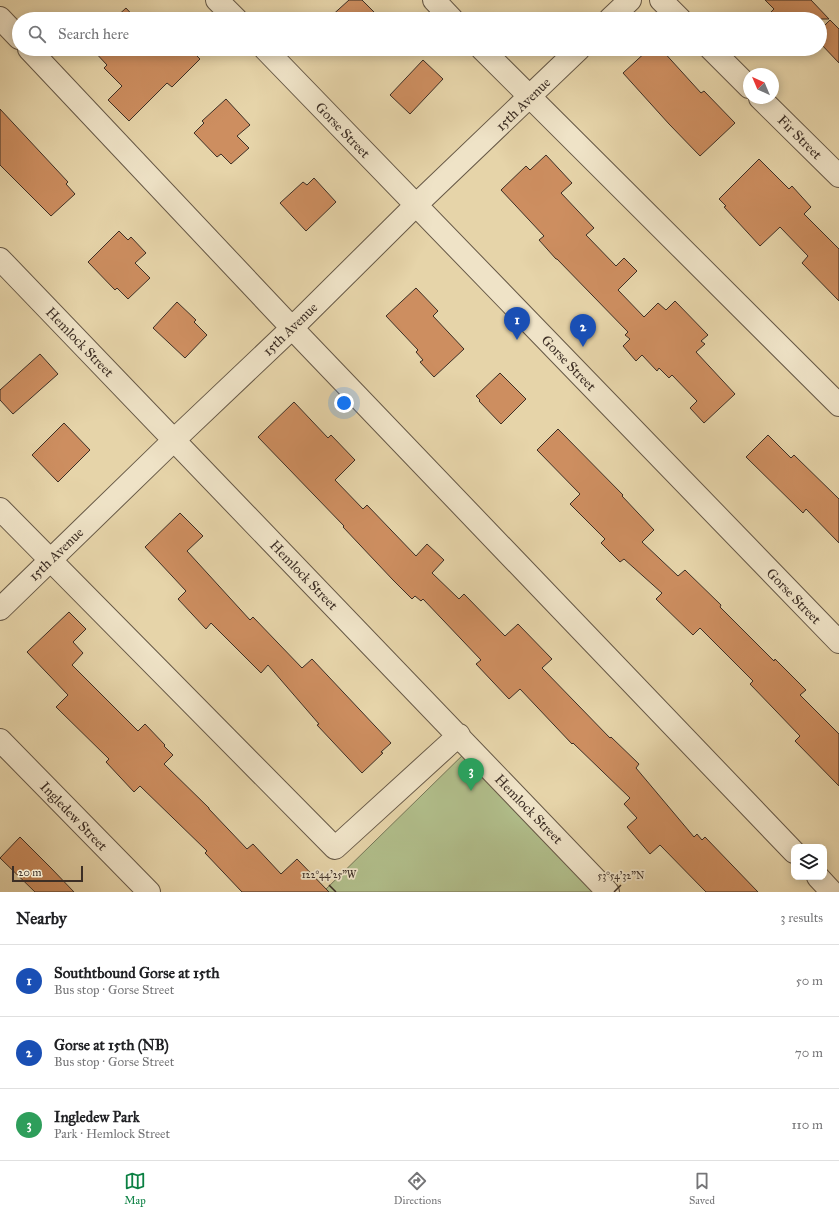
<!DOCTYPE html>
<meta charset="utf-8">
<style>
body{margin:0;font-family:"IM FELL Great Primer",serif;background:#f6f6f6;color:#202124}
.controls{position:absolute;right:12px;bottom:12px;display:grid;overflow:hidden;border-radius:8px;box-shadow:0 2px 10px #0003}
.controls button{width:36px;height:36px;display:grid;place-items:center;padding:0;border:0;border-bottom:1px solid #e0e0e0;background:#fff;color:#202124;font:20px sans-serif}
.compass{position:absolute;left:743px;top:68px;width:36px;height:36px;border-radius:50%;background:#fff;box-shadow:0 2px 10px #0003;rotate:316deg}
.scale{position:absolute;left:12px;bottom:10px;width:71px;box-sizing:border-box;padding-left:4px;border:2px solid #3c2e25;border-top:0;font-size:11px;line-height:14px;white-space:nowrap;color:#3c2e25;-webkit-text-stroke:3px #efe3c7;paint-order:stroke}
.you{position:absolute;left:344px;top:403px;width:14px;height:14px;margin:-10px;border:3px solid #fff;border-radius:50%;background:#1a73e8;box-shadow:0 0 0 6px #1a73e833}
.badge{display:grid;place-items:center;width:26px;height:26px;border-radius:50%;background:#0b8043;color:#fff;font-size:13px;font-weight:700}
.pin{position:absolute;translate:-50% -33px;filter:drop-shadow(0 1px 2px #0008)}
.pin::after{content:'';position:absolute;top:21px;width:14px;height:12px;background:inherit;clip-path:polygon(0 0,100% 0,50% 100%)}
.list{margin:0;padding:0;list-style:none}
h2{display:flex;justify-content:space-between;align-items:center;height:52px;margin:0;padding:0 16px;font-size:17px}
h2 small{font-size:13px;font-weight:400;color:#757577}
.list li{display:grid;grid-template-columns:26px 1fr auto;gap:12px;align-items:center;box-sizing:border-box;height:72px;padding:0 16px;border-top:1px solid #e0e0e0}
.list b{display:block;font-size:15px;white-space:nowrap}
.list p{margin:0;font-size:13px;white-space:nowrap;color:#757577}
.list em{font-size:13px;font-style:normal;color:#757577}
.icon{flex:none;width:22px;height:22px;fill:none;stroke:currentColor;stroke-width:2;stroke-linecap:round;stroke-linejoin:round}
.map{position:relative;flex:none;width:839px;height:892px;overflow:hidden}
.search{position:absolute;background:#fff;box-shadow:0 2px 10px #0003;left:12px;right:12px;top:12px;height:44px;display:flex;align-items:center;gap:10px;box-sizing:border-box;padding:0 14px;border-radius:22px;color:#757577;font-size:15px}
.sheet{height:268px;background:#fff}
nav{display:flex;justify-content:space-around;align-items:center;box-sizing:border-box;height:56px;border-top:1px solid #e0e0e0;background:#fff;font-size:11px;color:#757577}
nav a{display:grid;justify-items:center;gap:2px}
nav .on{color:#0b8043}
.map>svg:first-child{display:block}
.green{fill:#b1be8b;stroke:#767658}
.building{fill:#cd8e60;stroke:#3c2e25}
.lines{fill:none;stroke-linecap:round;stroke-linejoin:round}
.minor-casing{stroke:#665846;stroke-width:24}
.minor{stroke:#efe3c7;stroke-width:22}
.ticks{fill:none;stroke:#3c2e25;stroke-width:1.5}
.labels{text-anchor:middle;stroke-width:3.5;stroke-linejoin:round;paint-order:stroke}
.street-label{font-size:14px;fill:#3c2e25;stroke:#efe3c7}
.ticks-label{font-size:10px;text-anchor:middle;fill:#3c2e25;stroke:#efe3c7;stroke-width:3.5;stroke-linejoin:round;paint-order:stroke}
</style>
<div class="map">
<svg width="839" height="892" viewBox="0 0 839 892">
<rect width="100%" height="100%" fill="#e6d4a9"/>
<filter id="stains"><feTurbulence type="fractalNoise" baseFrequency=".005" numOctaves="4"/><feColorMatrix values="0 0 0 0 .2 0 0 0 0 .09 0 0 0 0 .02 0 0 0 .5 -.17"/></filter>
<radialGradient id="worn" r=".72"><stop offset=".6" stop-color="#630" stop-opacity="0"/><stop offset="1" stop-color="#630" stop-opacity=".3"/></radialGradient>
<path class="green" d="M473 745 610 892H323Z"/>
<path class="building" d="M349 0H362L381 19H328Z
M765 0H811L829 19H764L774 9Z
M126 8 136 19H114Z
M830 20 839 29V63L820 43V30Z
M92 49H190L200 59 172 87 167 83 129 121 108 100 122 86 104 68 107 65Z
M649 49H661L701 93 704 91 735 123 700 156 669 124 623 73Z
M423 60 443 79 410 114 390 95Z
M226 99 250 125 237 136 249 148 231 164 221 154 217 157 194 133 204 123 202 121Z
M0 109 68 182 66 184 75 194 51 216 0 165Z
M546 155 572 183 561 193 594 228 586 235 616 266 624 258 637 271 618 290 644 317 658 303 666 310 675 301 708 335 701 341 705 344 696 352 735 394 704 423 690 408 697 401 672 375 669 378 659 368 657 371 642 355 636 361 623 346 630 339 625 335 628 332 557 259H556L539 240 544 236 501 190 526 166 530 170Z
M759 159 789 189 792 186 811 207 804 214 839 249V301L802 263 808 256 780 227 760 246 724 207 726 206 719 199Z
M314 178 336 202 306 231 280 203 303 182 307 185Z
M119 231 128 240 131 237 146 253 135 263 150 278 128 299 117 288 115 290 88 262Z
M416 288 438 311 433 316 464 349 434 377 420 362 423 360 416 352 418 350 386 316Z
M177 302 196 320 194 322 207 335 185 358 153 328Z
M40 354 58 374 13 414 0 400V390Z
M500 373 526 399 501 424 479 401 480 400 476 396Z
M294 402 328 438 331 435 355 460 335 480 363 509 367 505 416 556 427 544 444 560 432 573 459 599 464 594 505 636 518 624 552 659 542 668 610 738 611 737 639 764 636 768 694 837 697 834 702 840 705 837 758 892H706L660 845 650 854 627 827 637 818 624 804 630 798 573 743 572 744 520 689 509 699 476 664 481 660 423 599 421 601 415 596 412 599 393 580 343 527 344 526 258 437Z
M64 423 90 450 58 482 32 455Z
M558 429 623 495 622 496 654 530 642 542 678 576 685 570 721 605 720 607 774 661 775 659 806 690 800 695 839 734V786L795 741 800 736 750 684 753 681 700 628 693 635 656 599 662 593 624 559 620 562 601 543 605 539 570 504 580 494 537 450Z
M768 435 791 458 794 455 839 499V543L806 509 803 513 746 457Z
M180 513 203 536 187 551 250 620 253 617 302 668 312 659 391 743 381 752 383 753 362 773 317 725 319 724 268 665 261 673 211 623 206 629 178 599 186 591 145 547Z
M69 612 86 629 73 642 83 653 72 665 138 731 145 724 165 745 164 746 173 755 164 764 209 808V809L247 849 253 844 281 874 297 859 329 892H242L205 853 207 851 140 786 134 792 106 762 109 759 56 707 68 695 27 652Z
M20 837 51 868 74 892H35L0 858Z"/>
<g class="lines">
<g class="minor-casing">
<path id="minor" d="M217 0 236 19
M434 0 452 19
M661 0 680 19
M0 18 19 38
M610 19 630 0
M29 49 292 328 794 852
M265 49 839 642
M482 49 839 405
M711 49 749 87
M760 98 839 176
M0 259 608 892
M0 509 335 848 459 735
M0 609 174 440 292 328 416 205 579 49
M0 740 149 892
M818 877 832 892"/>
</g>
<use href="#minor" class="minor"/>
</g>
<path class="ticks" d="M329 885 336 892M614 892 621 885"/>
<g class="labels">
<g class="street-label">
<text transform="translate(523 104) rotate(-44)" y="5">15th Avenue</text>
<text transform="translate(343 130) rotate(46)" y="5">Gorse Street</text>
<text transform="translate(800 137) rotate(45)" y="5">Fir Street</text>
<text transform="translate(290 329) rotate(-44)" y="5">15th Avenue</text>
<text transform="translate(80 342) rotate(46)" y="5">Hemlock Street</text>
<text transform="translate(569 363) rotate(46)" y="5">Gorse Street</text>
<text transform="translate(56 554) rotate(-44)" y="5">15th Avenue</text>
<text transform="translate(304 575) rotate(46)" y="5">Hemlock Street</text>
<text transform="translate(794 596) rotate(46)" y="5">Gorse Street</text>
<text transform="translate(529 809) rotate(46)" y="5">Hemlock Street</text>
<text transform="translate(74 816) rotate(46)" y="5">Ingledew Street</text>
</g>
</g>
<g class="ticks-label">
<text x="329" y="878">122°44'25"W</text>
<text x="621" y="879">53°54'32"N</text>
</g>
<rect width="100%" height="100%" filter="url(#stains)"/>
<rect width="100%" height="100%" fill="url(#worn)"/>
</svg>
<div class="controls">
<button><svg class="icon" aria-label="layers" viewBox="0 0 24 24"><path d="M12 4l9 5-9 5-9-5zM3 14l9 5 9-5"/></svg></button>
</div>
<svg class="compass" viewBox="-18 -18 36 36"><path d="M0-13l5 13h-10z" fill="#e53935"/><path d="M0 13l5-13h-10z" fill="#757577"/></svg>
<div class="scale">20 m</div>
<div class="you"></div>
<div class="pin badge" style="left:517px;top:340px;background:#1a4fb4">1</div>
<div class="pin badge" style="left:583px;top:347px;background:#1a4fb4">2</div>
<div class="pin badge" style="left:471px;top:791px;background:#2e9e5b">3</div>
<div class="search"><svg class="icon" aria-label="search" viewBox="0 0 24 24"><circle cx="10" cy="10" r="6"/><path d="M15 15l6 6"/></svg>Search here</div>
</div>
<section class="sheet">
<h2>Nearby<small>3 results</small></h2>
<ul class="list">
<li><span class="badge" style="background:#1a4fb4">1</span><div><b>Southtbound Gorse at 15th</b><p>Bus stop · Gorse Street</p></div><em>50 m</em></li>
<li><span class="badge" style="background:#1a4fb4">2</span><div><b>Gorse at 15th (NB)</b><p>Bus stop · Gorse Street</p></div><em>70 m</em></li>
<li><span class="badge" style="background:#2e9e5b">3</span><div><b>Ingledew Park</b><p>Park · Hemlock Street</p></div><em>110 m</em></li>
</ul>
</section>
<nav>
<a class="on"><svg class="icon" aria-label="map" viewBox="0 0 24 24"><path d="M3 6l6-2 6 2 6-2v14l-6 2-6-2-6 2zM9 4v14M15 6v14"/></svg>Map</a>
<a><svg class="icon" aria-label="directions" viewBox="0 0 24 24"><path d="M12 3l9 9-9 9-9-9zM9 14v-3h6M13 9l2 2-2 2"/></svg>Directions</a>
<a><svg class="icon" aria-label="saved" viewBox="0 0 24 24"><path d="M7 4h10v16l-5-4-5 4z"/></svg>Saved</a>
</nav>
